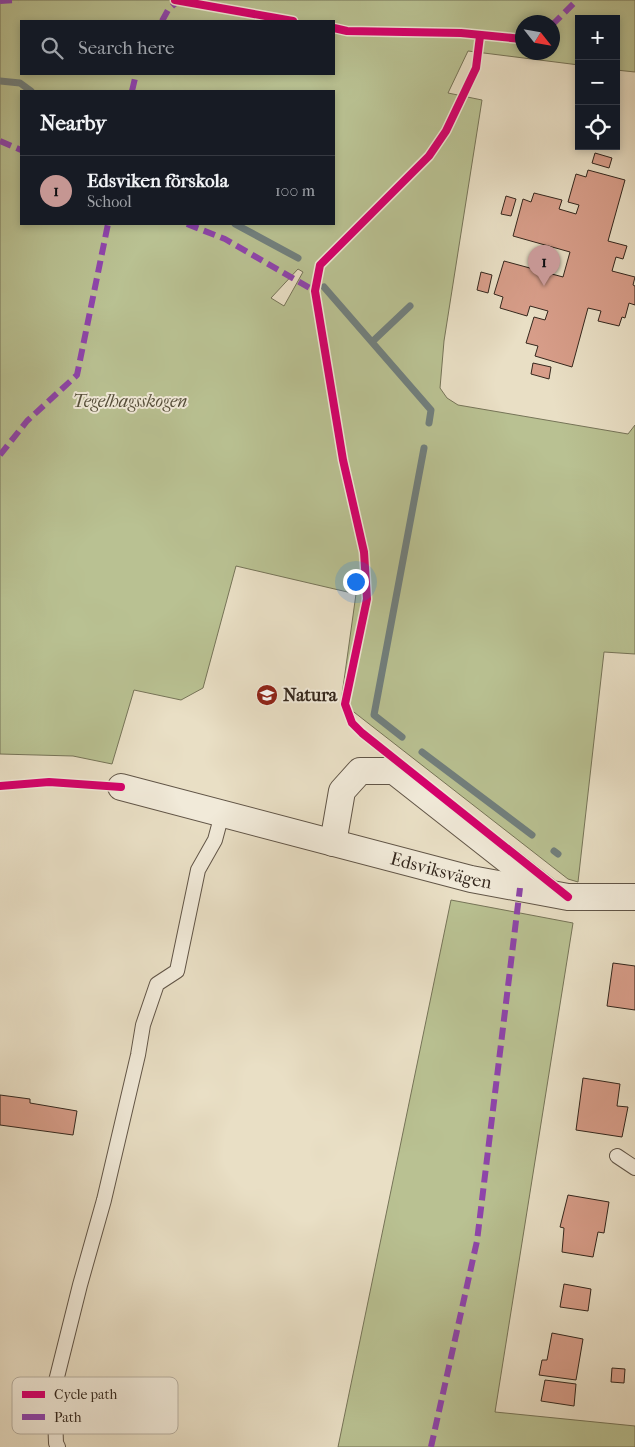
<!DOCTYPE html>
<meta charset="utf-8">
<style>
body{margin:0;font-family:"IM FELL French Canon",serif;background:#242831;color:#f1f3f6}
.controls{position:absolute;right:15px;top:15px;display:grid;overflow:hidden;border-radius:0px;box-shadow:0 2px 8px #0003}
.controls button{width:45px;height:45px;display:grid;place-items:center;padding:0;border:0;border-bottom:1px solid #363941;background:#171b24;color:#f1f3f6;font:25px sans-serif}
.compass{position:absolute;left:515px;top:15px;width:45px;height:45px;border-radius:50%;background:#171b24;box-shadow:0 2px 8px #0003;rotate:121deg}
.you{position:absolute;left:355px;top:581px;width:18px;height:18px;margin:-12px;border:4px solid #fff;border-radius:50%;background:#1a73e8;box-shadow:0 0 0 8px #1a73e833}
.badge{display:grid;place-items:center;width:32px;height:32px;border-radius:50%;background:#c59692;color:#111;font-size:16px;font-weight:700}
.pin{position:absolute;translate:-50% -41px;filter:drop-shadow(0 1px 2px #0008)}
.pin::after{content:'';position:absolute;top:26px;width:18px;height:15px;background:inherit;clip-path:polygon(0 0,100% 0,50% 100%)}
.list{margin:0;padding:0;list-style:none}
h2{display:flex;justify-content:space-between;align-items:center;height:65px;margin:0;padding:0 20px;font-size:21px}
h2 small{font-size:16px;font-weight:400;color:#9ea1a6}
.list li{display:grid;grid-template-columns:32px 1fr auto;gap:15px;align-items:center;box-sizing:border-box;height:70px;padding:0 20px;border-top:1px solid #363941}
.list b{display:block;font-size:19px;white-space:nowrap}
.list p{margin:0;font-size:16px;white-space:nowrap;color:#9ea1a6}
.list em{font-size:16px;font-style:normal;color:#9ea1a6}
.icon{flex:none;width:28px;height:28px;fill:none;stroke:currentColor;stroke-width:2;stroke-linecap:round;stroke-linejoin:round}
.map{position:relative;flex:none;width:635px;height:1447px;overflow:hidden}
.search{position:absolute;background:#171b24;box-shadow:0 2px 8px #0003;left:20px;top:20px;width:315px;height:55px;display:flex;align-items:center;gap:12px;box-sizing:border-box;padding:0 18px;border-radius:0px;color:#9ea1a6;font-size:19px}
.panel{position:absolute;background:#171b24;box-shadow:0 2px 8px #0003;left:20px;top:90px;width:315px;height:135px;border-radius:0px}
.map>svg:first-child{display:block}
.green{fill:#b9c192;stroke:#767458;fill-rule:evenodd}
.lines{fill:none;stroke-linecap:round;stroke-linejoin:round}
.stream{stroke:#717f7d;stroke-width:7}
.building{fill:#d79d89;stroke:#34271d}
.lane-casing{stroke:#615547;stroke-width:16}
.street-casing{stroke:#615547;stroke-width:28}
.lane{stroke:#f1ead9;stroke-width:14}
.street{stroke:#f1ead9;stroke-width:26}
.quiet{stroke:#8e44ad;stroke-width:6;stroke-dasharray:12 6;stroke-linecap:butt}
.cycleway-casing{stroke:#f1ead9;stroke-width:11}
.cycleway{stroke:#d6006c;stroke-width:8}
.labels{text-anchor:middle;stroke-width:4;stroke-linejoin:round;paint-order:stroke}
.park-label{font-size:18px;font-style:italic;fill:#554e3a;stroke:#f1ead9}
.poi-label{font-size:18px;font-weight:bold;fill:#34271d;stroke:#f1ead9;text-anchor:start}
.street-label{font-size:18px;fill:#34271d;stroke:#f1ead9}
.key{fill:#f1ead9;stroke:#b8b0a1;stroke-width:1}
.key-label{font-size:14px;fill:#34271d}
</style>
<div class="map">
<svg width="635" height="1447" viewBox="0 0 635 1447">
<rect width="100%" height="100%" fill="#e9dfc5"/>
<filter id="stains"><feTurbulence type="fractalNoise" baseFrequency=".004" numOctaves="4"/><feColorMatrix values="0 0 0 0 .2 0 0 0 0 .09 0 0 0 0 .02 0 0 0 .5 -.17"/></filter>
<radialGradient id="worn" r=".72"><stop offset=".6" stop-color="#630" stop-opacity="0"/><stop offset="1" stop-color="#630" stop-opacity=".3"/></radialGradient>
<path class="green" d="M0 0H635V72L616 70V19H579V65L468 51 448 93 482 100 444 341 440 388 447 398 458 405 628 434 635 425V654L604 652 578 882 568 879 341 702 356 594 236 566 203 688 181 700 134 690 112 764 73 756 0 754ZM21 21H334V74H21ZM522 22H552V52H522ZM334 91V224H21V91ZM298 269 303 272 284 306 271 298Z
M451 900 573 923 495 1412 635 1426V1447H338Z"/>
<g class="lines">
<path class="stream" d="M0 81 20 83 31 91
M235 224 298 258
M324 287 431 410 429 423
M372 342 410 306
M402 737 374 715 424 448
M422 752 532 835
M554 851 558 854"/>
</g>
<path class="building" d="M595 153 612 158 609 168 592 163Z
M588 170 625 180 608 241 627 246 623 259 616 257 612 271 635 277 633 285 635 286V305L629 303 625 318 622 317 619 326 598 321 601 311 588 308 572 367 535 356 538 346 526 343 534 317 545 320 548 311 530 306 527 316 500 308 503 297 494 294 504 261 563 277 570 252 513 236 523 199 531 202 534 193 562 200 559 209 576 214 579 205 568 202 576 174 586 177Z
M506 196 516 199 511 216 501 214Z
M481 272 492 275 488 293 477 290Z
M533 363 551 367 549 379 531 374Z
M613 963 635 966V1010L607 1006Z
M583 1078 620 1084 617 1106 628 1107 622 1137 576 1130Z
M0 1095 30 1099V1103L77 1111 73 1135 0 1125Z
M568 1195 609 1202 604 1233 598 1232 593 1257 562 1252 564 1228 560 1227Z
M564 1284 591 1289 588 1311 560 1307Z
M552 1333 583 1339 576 1380 539 1375 542 1360H547Z
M612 1368 625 1369 624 1383 611 1382Z
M545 1380 576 1384 574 1406 541 1401Z"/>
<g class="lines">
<g class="lane-casing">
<path id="lane" d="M617 1156 635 1168
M58 1447 56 1443 54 1389 80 1285 104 1200 138 1055 143 1025 157 984 177 971 198 870 215 840 222 814"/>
</g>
<g class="street-casing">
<g id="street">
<path id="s1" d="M121 787 471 879 568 897H635"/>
<path d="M333 843 342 791 360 771H394L548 892"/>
</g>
</g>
<use href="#lane" class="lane"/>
<use href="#street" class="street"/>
<path class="quiet" d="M0 1 18 0
M162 21 168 10 179 0
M552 25 577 0
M132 91 136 74
M0 141 21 150
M187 224 225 239 315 291
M0 455 27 421 77 375 108 224
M431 1447 477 1241 520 888"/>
<g class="cycleway-casing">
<path id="cycleway" d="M175 0 293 21
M334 28 347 31 461 33 522 39
M480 36 476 68 446 131 429 156 320 265 315 291 343 460 364 552 367 599 345 704 352 723 362 733 568 897
M0 786 49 782 121 787"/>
</g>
<use href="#cycleway" class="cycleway"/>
</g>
<defs>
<g id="school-disc" transform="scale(1.125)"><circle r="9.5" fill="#8f2418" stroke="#f1ead9"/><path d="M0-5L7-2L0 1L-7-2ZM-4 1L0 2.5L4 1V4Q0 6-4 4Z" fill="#fff"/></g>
</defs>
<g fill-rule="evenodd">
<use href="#school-disc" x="267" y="695"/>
</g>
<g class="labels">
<g class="park-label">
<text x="130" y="407">Tegelhagsskogen</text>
</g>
<g class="poi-label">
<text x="283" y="701">Natura</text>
</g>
<g class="street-label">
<text dy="6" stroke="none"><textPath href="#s1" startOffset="331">Edsviksvägen</textPath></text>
</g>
</g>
<rect x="12" y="1377" width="166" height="57" rx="8" class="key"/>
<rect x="22" y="1391" width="23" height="7" fill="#d6006c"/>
<rect x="22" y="1414" width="23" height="6" fill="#8e44ad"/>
<g class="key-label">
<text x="54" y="1399">Cycle path</text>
<text x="54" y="1422">Path</text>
</g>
<rect width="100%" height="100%" filter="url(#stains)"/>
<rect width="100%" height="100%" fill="url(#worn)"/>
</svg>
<div class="controls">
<button>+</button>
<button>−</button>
<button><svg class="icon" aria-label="locate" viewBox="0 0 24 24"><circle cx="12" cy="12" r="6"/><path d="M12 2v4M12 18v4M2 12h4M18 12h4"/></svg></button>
</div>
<svg class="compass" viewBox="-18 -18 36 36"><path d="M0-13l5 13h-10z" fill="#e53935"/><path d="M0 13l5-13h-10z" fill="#9ea1a6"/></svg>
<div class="you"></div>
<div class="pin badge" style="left:544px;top:286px">1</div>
<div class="search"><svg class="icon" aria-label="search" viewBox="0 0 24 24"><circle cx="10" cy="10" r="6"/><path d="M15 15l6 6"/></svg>Search here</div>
<section class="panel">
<h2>Nearby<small></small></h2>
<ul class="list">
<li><span class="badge">1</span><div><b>Edsviken förskola</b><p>School</p></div><em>100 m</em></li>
</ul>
</section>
</div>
